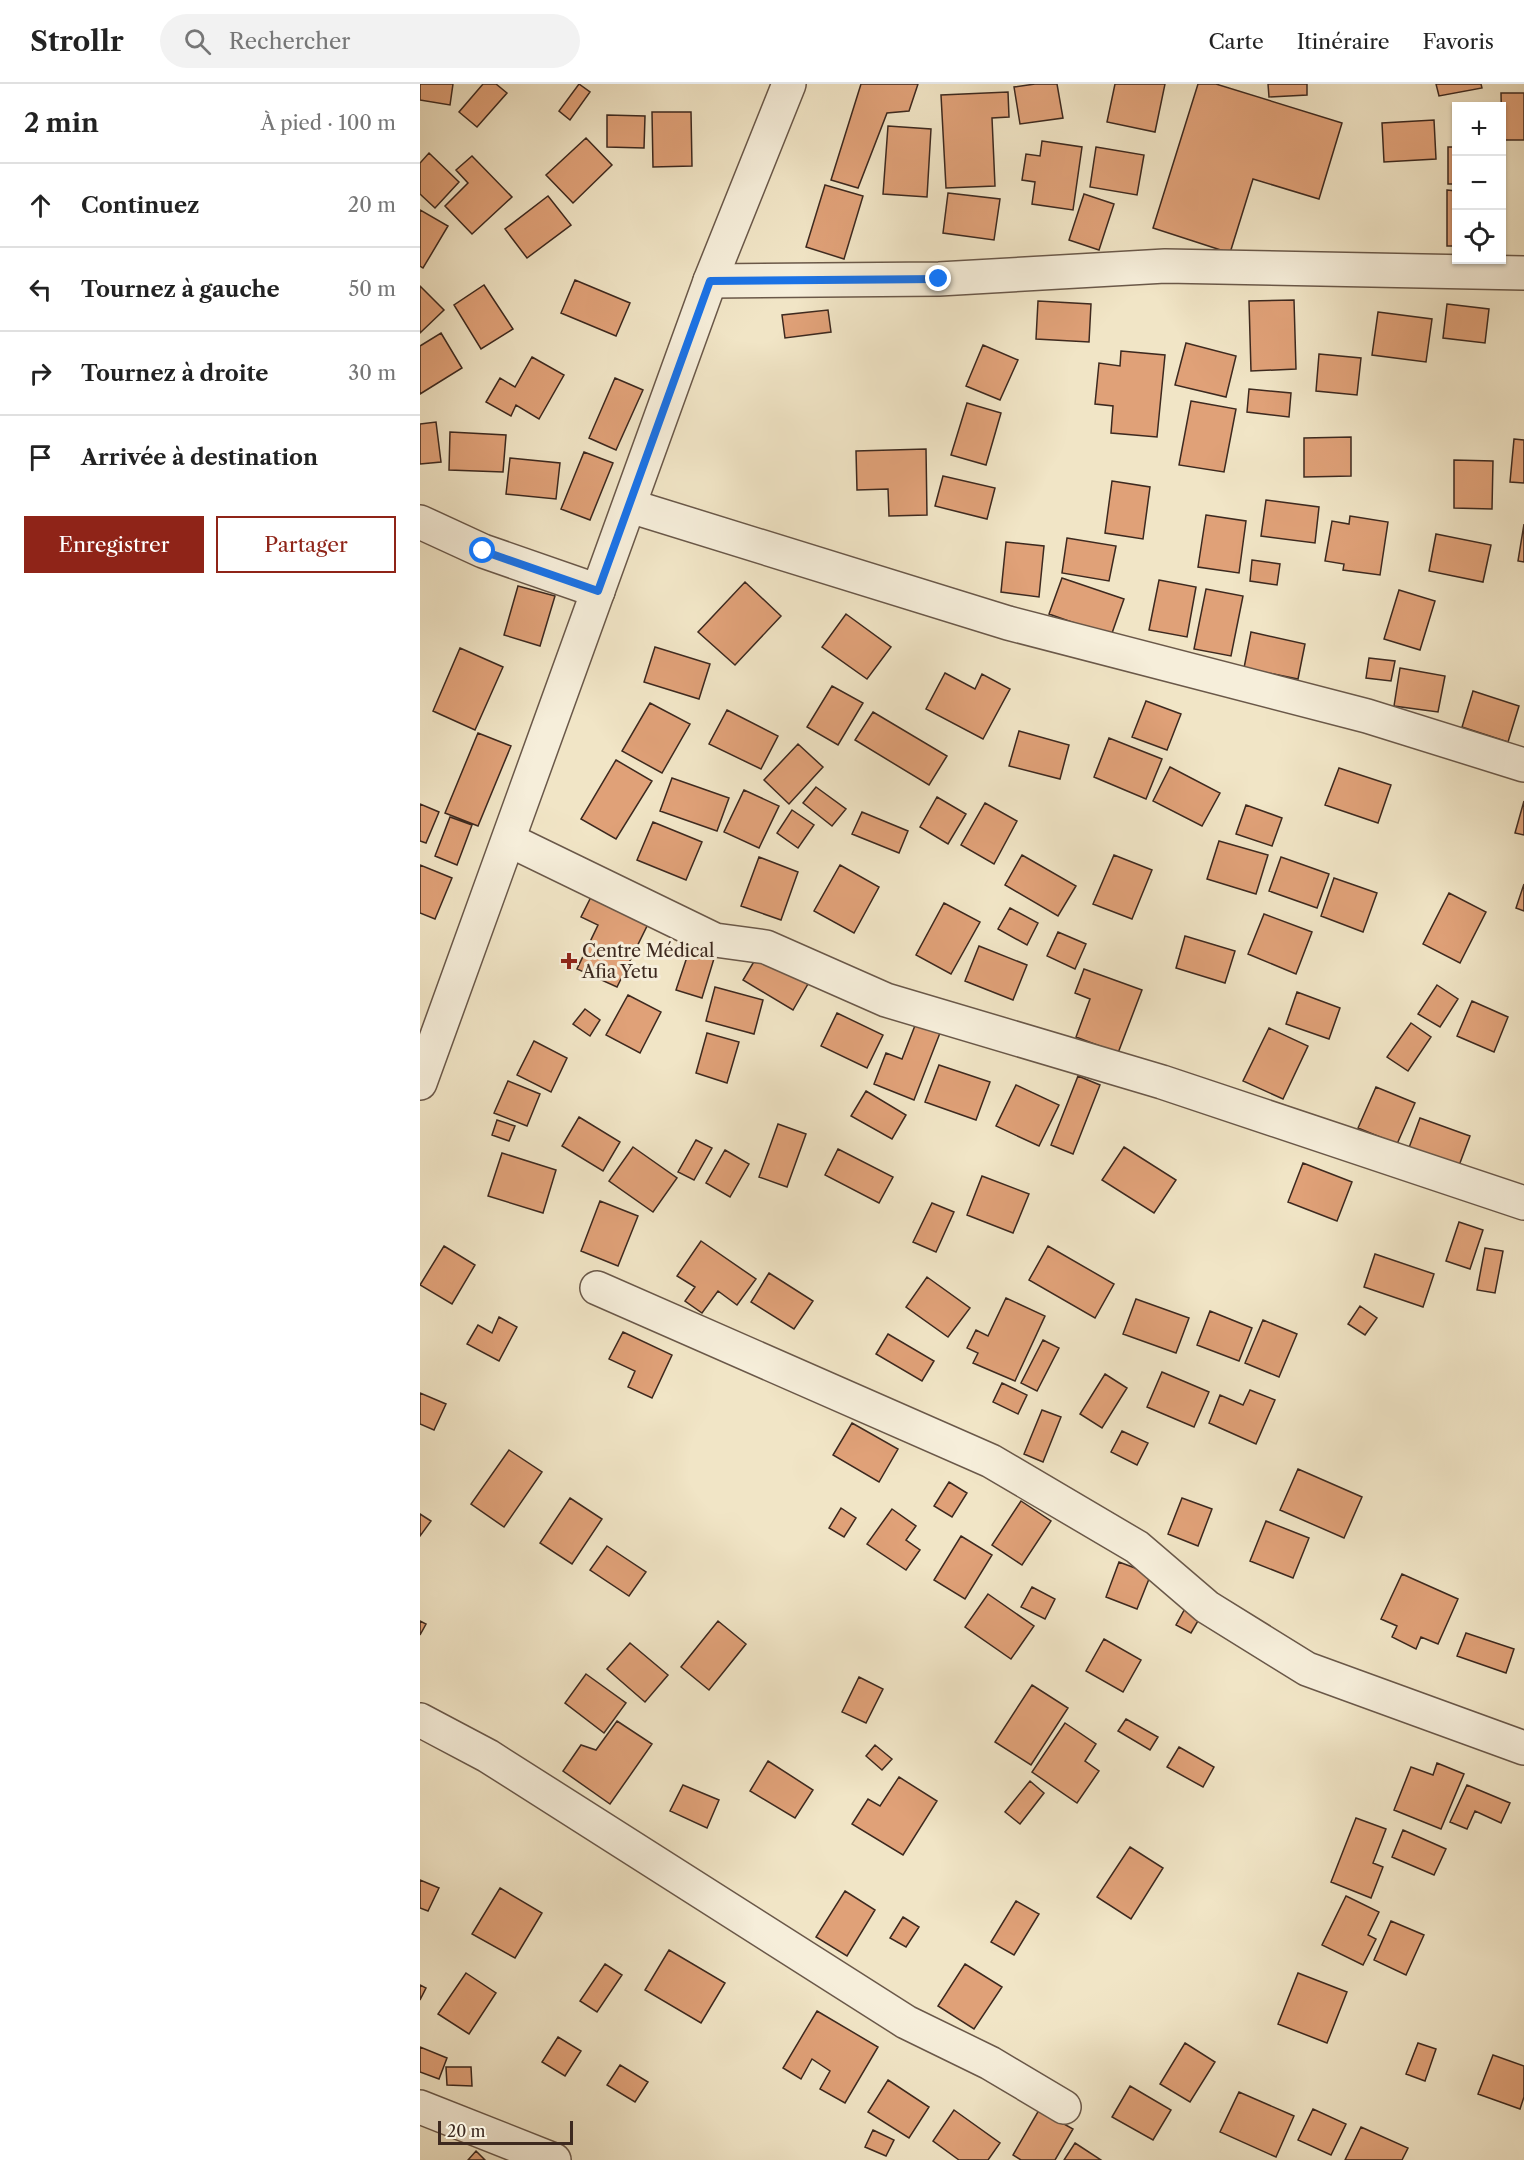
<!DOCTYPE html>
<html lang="fr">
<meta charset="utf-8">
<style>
body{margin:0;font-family:"Libre Caslon Text",serif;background:#f2f2f2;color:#222}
.controls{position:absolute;right:18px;top:18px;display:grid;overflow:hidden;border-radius:0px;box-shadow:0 2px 4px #0004}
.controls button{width:54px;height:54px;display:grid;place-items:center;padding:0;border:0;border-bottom:2px solid #e0e0e0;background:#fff;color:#222;font:30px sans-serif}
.scale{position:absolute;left:18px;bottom:15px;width:135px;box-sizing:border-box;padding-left:6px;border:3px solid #3d291f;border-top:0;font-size:16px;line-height:21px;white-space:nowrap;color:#3d291f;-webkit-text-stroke:4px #f6eeda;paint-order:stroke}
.stop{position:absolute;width:18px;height:18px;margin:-14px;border:4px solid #1a73e8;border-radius:50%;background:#fff}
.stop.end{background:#1a73e8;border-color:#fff;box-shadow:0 2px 6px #0008}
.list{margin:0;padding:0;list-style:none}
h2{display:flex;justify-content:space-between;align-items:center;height:78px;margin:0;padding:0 24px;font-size:26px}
h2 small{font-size:20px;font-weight:400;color:#767676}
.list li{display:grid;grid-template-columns:39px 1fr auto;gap:18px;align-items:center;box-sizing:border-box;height:84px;padding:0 24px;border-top:2px solid #e0e0e0}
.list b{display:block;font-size:22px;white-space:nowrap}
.list em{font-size:20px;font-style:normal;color:#767676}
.actions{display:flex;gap:12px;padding:18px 24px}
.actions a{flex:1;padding:14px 0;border:2px solid #8f2418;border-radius:0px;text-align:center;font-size:21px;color:#8f2418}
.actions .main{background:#8f2418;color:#fff}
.icon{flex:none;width:33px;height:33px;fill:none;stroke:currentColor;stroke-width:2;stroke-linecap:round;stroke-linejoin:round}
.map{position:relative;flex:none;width:1104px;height:2076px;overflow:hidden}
header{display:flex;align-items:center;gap:36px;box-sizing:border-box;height:84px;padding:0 30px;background:#fff;border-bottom:2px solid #e0e0e0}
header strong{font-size:28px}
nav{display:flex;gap:33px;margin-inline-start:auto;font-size:21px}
.search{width:420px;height:54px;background:#f2f2f2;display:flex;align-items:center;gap:15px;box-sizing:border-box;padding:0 21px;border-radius:33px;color:#767676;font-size:22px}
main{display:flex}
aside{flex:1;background:#fff}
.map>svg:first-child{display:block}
.building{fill:#e0a178;stroke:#3d291f;stroke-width:1.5}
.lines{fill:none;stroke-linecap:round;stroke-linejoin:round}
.minor-casing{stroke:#6a5849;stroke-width:36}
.tertiary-casing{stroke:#6a5849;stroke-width:36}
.minor{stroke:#f6eeda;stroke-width:33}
.tertiary{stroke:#f6eeda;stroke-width:33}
.route{stroke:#1a73e8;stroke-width:8}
.poi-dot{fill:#8f2418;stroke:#f6eeda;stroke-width:2}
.labels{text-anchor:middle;stroke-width:6;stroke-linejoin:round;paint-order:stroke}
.poi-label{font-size:18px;fill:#3d291f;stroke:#f6eeda;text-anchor:start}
</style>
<header>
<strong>Strollr</strong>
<div class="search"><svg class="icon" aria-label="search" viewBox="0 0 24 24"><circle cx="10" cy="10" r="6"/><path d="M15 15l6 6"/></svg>Rechercher</div>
<nav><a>Carte</a><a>Itinéraire</a><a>Favoris</a></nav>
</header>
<main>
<aside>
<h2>2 min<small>À pied · 100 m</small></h2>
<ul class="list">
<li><svg class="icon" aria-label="ahead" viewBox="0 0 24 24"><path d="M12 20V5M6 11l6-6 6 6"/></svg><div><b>Continuez</b></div><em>20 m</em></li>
<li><svg class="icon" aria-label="left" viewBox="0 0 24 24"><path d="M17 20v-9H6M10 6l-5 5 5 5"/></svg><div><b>Tournez à gauche</b></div><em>50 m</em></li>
<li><svg class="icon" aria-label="right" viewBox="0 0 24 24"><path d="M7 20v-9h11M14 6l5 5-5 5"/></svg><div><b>Tournez à droite</b></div><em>30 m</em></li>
<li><svg class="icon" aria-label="arrive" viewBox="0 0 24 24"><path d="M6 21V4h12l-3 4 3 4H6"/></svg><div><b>Arrivée à destination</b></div></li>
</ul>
<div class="actions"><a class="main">Enregistrer</a><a>Partager</a></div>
</aside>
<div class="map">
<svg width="1104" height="2076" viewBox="0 0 1104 2076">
<rect width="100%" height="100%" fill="#f1e5c6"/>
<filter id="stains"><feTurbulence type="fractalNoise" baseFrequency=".00333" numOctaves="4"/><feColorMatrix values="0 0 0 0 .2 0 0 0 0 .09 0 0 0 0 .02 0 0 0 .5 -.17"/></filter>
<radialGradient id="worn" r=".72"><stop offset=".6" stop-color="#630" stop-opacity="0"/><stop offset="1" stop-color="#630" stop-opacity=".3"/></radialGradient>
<path class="building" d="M0 0H33L30 21 0 16Z
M63 0H76L87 9 57 43 39 28Z
M159 0 170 8 150 36 139 27Z
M441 0H498L489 27 467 29 438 104 411 96Z
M615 0H637L643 34 600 40 594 3Z
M695 0H745L735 48 687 38Z
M778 0H796L922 39 899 115 833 95 810 169 733 144Z
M848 0H887V11L849 13Z
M1016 0H1061L1062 4 1019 12Z
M588 8 589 33 572 34 575 102 526 104 521 11Z
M1081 9H1104V56H1082Z
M232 28H271L272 82 233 83Z
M187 31 225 32 224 64 187 63Z
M1014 36 1016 75 964 78 962 39Z
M468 42 511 45 507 113 463 110Z
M166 54 192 81 153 119 126 91Z
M622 57 662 63 653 126 612 120 615 98 602 96 606 70 620 72Z
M1082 62H1084L1085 100H1082Z
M676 63 724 71 717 111 670 103Z
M1028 63H1036V100H1028Z
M9 69 39 98 15 124 0 110V79Z
M52 72 92 113 52 150 25 122 48 99 36 86Z
M405 101 443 112 424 175 386 163Z
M1027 106 1036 107V162H1027Z
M528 109 580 115 574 156 523 149Z
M664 110 694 120 679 166 649 156Z
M128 112 151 141 107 174 85 145Z
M0 126 28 142 3 184 0 182Z
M155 196 210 219 196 252 141 229Z
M64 201 93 245 61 265 34 221Z
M0 202 24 226 0 249Z
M874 216 876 285 831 287 829 217Z
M618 217 671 220 669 258 616 255Z
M1027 220 1069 225 1065 259 1023 254Z
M408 226 411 248 365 254 362 231Z
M958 228 1012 235 1006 278 952 271Z
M21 249 42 284 0 310V262Z
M766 259 816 272 806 313 755 301Z
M563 261 598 276 580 316 546 302Z
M701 267 745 271 737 353 691 349 693 322 675 320 679 279 700 282Z
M899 270 941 274 937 311 896 307Z
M112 273 144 291 119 335 96 321 91 332 66 318 80 294 95 303Z
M195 294 223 306 196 366 169 354Z
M829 305 871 309 869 333 827 328Z
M771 317 816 325 804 388 759 381Z
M547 319 581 329 566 381 531 371Z
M16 338 21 378 0 380V340Z
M30 348 86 351 83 388 29 386Z
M931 353V392L884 393V354Z
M1094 355 1104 356V399L1090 398Z
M506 365 507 431 469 432 468 405 437 406 436 367Z
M164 368 193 379 170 436 141 425Z
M90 374 140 379 136 415 86 410Z
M1034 376 1073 377 1072 425 1034 424Z
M523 392 575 404 567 435 515 422Z
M692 397 730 403 723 455 685 449Z
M846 416 899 423 895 459 841 452Z
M786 431 826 437 819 489 778 483Z
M930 432 968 438 960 491 923 486 924 480 905 477 912 437 929 440Z
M1104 440V478L1098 477Z
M1016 450 1071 461 1063 498 1009 487Z
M647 454 696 462 689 497 642 489Z
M586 458 624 462 619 513 581 508Z
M832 476 860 480 857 501 830 497Z
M642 494 704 515 691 552 629 530Z
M739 496 776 503 767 553 729 546Z
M325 498 361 532 315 581 278 548Z
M98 502 135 512 120 562 84 551Z
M786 505 823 512 811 572 774 565Z
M979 506 1015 517 1000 566 964 555Z
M426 530 471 563 447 595 402 563Z
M831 548 885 560 878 595 824 584Z
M235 563 290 580 279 615 224 598Z
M40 564 83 583 55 646 13 627Z
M949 574 975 577 971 597 946 594Z
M980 584 1025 592 1018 628 974 622Z
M525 589 555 605 562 590 590 605 563 655 506 625Z
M412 602 443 619 418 661 387 643Z
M1053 607 1099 622 1088 658 1042 643Z
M726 617 761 630 747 666 712 653Z
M230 619 270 640 242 689 202 667Z
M307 626 358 652 341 685 289 660Z
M453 628 527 672 509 701 435 656Z
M599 647 649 661 640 695 589 682Z
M58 649 91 662 58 742 25 729Z
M689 654 742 675 726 715 674 693Z
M378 660 403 683 369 720 344 696Z
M196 676 232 697 196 755 161 735Z
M750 683 800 709 782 742 733 717Z
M919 684 971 701 958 739 905 721Z
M252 694 309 714 297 747 240 727Z
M396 703 426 725 412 742 383 719Z
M324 706 359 722 339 764 304 748Z
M517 713 546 730 528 760 500 743Z
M1104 717V751L1095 749Z
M565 719 597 737 574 780 541 761Z
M0 720 19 728 6 759 0 757Z
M826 721 862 734 852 762 816 750Z
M372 726 394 741 378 764 357 749Z
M442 728 488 747 479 769 432 750Z
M30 733 52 741 37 781 15 772Z
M233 738 282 758 266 796 217 776Z
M799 757 848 771 836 810 787 795Z
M602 771 656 802 638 832 585 801Z
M694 771 732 786 712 835 673 820Z
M339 773 378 788 361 836 321 822Z
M861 773 909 790 897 824 849 807Z
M0 781 32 794 15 835 0 829Z
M420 781 459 803 434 849 394 827Z
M914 794 957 809 943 848 901 832Z
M1104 800V827L1096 824Z
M1029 809 1066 828 1040 879 1003 860Z
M172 811 229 838 197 903 157 885 178 841 161 833Z
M524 819 560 838 531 890 496 871Z
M590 824 618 839 607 861 578 845Z
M844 830 892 848 876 890 828 870Z
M638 848 666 860 655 885 627 872Z
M765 852 815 867 805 899 756 884Z
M271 861 296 868 282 914 256 906Z
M559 862 607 881 593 916 545 897Z
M342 864 392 893 373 926 323 896Z
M664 885 722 906 698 969 656 953 670 915 655 909Z
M1017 901 1038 915 1020 943 998 930Z
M295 903 343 916 334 950 286 937Z
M877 908 920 924 909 955 866 940Z
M208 911 241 928 220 969 186 951Z
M1052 917 1088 933 1074 968 1037 952Z
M165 925 180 936 170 952 153 940Z
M417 929 463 951 447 984 401 962Z
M496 939 520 949 494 1016 454 1000 466 969 482 975Z
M991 939 1011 953 988 987 967 973Z
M849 944 888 962 863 1015 823 997Z
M287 949 319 958 307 999 276 989Z
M114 957 147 974 131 1008 97 991Z
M519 981 570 998 556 1036 505 1018Z
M658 992 680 1001 653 1070 631 1061Z
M88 997 120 1010 107 1042 74 1029Z
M596 1001 639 1021 619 1062 576 1042Z
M956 1003 995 1019 977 1060 938 1044Z
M446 1007 486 1031 472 1055 431 1032Z
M159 1033 200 1058 183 1087 142 1062Z
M1000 1034 1050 1052 1037 1087 987 1069Z
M77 1036 95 1042 89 1057 72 1051Z
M358 1040 386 1050 367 1103 339 1093Z
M276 1056 292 1064 274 1096 258 1088Z
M213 1063 257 1094 233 1128 189 1097Z
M704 1063 756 1096 734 1129 682 1096Z
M418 1065 473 1093 459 1119 405 1091Z
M305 1066 329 1080 310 1113 286 1099Z
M82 1069 136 1086 123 1129 68 1112Z
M883 1079 932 1098 917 1137 868 1118Z
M562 1092 609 1110 593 1149 547 1131Z
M180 1117 218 1132 198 1182 161 1167Z
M512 1119 534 1128 516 1168 493 1158Z
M1039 1138 1063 1146 1050 1185 1026 1177Z
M281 1157 336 1195 317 1221 298 1207 282 1229 265 1217 275 1203 257 1192Z
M24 1162 55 1181 32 1220 0 1201Z
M628 1162 694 1200 675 1234 609 1196Z
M1065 1164 1083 1167 1075 1209 1057 1206Z
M955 1170 1014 1190 1003 1223 944 1203Z
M349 1189 393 1217 374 1245 331 1218Z
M507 1193 550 1224 528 1253 486 1223Z
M586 1214 625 1232 595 1297 553 1279 558 1269 547 1264 556 1246 568 1252Z
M716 1215 769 1234 756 1269 703 1250Z
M940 1222 957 1234 945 1251 928 1240Z
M790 1227 832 1244 819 1277 777 1261Z
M79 1233 97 1243 79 1277 47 1260 58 1241 72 1249Z
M843 1236 877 1250 859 1293 825 1279Z
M203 1248 252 1271 232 1314 208 1303 215 1287 189 1275Z
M468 1250 514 1277 502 1297 456 1270Z
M623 1256 639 1264 617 1307 601 1299Z
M742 1288 789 1308 774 1343 727 1323Z
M685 1290 707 1304 682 1344 660 1330Z
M582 1299 607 1311 598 1330 573 1318Z
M830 1306 855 1316 836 1360 789 1339 800 1311 823 1321Z
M0 1309 26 1320 14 1346 0 1340Z
M622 1326 641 1333 623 1378 604 1370Z
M432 1339 478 1365 459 1398 413 1371Z
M702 1347 728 1359 717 1381 691 1368Z
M89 1366 122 1388 84 1443 51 1420Z
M878 1385 942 1413 924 1454 860 1426Z
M529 1398 547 1409 532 1433 514 1422Z
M150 1414 182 1435 152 1480 120 1459Z
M762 1414 792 1425 778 1462 748 1450Z
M601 1417 631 1437 602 1481 572 1461Z
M421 1424 436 1434 424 1453 409 1444Z
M472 1425 496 1442 486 1456 500 1466 486 1486 447 1460Z
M0 1430 11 1437 0 1452Z
M846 1437 889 1454 873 1494 830 1477Z
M541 1452 572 1471 545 1515 514 1496Z
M187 1462 226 1488 209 1512 170 1486Z
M699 1478 731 1490 717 1525 686 1513Z
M982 1490 1038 1515 1018 1560 1001 1553 996 1565 972 1553 977 1542 961 1535Z
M612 1503 635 1515 625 1535 601 1523Z
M568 1510 614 1542 591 1575 545 1543Z
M767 1521 782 1530 771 1549 756 1541Z
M0 1537 6 1540 0 1551Z
M298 1537 326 1560 289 1606 261 1583Z
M1046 1549 1094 1565 1086 1589 1037 1572Z
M684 1555 721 1576 703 1608 666 1587Z
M210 1559 248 1591 225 1618 187 1585Z
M166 1590 206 1619 184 1649 145 1619Z
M439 1593 463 1605 446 1639 422 1628Z
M612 1601 648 1624 611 1681 575 1658Z
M706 1635 738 1653 730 1666 698 1647Z
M197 1637 232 1660 190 1720 143 1687 161 1661 176 1666Z
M645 1639 676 1660 665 1677 679 1687 657 1719 612 1688Z
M455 1661 472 1675 462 1686 446 1672Z
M759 1663 794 1683 783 1703 747 1683Z
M348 1677 393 1706 375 1734 330 1707Z
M1017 1679 1044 1690 1021 1745 974 1726 991 1683 1013 1691Z
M479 1693 517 1717 483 1771 432 1740 448 1715 460 1722Z
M610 1697 624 1709 600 1740 585 1728Z
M263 1701 299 1716 287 1744 250 1727Z
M1047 1701 1090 1719 1081 1739 1055 1727 1047 1745 1030 1738Z
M936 1734 966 1745 953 1779 963 1783 951 1814 911 1798Z
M983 1746 1026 1765 1014 1791 972 1773Z
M710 1763 743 1784 711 1835 677 1813Z
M0 1796 19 1804 8 1827 0 1824Z
M80 1804 122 1829 95 1874 52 1850Z
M425 1807 455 1826 427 1872 396 1853Z
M926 1812 959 1828 948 1851 956 1855 943 1881 902 1861Z
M596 1817 619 1830 594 1871 571 1858Z
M483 1833 499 1843 486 1863 470 1854Z
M971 1837 1004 1851 986 1891 954 1876Z
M249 1866 305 1899 281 1939 225 1906Z
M185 1880 202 1891 177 1928 160 1917Z
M545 1880 582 1903 554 1945 518 1922Z
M46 1889 76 1909 49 1950 18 1930Z
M878 1889 927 1908 907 1959 858 1940Z
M0 1901 6 1904 0 1916Z
M397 1927 458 1963 425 2019 400 2005 410 1987 392 1975 381 1995 363 1984Z
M138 1953 161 1967 145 1992 122 1978Z
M765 1959 795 1978 770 2018 740 2000Z
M998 1959 1016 1965 1005 1997 986 1990Z
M0 1963 27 1974 19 1995 0 1988Z
M1073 1971 1104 1982V2013L1100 2025 1058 2010Z
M200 1981 228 1998 215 2018 187 2001Z
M26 1983H51L52 2002 27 2001Z
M468 1996 509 2023 489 2054 448 2028Z
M710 2002 751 2026 733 2056 692 2033Z
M819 2008 874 2032 856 2073 800 2048Z
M893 2025 926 2040 911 2071 878 2056Z
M534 2026 580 2059 568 2076H539L513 2057Z
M619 2026 653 2045 635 2076H601L593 2071Z
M941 2043 988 2064 982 2076H925Z
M453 2046 474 2056 466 2072 445 2063Z
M655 2059 681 2076H644Z
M56 2067 65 2076H48Z"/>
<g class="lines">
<g class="minor-casing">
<path id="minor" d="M290 197 519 195 745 182 1104 189
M210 422 588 539 947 632 1104 681
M0 438 63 467 178 507
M89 756 295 856 346 863 466 916 742 998 1104 1119
M177 1204 571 1377 717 1463 787 1523 887 1585 1104 1664
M0 1636 68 1672 486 1938 570 1979 644 2023
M0 2023 134 2076"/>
</g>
<g class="tertiary-casing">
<path id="tertiary" d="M0 999 290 197 369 0"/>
</g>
<use href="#minor" class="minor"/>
<use href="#tertiary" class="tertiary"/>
</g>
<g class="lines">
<path class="route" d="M63 467 178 507 290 197 519 195"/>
</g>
<path class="poi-dot" d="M146 868h6v6h6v6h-6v6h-6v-6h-6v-6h6z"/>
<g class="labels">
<g class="poi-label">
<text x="162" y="873">Centre Médical<tspan x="162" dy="21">Afia Yetu</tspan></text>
</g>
</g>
<rect width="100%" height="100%" filter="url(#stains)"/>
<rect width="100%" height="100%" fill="url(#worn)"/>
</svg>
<div class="controls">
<button>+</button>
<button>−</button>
<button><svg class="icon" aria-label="locate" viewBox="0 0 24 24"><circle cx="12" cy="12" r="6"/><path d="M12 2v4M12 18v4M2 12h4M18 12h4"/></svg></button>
</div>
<div class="scale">20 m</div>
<div class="stop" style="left:63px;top:467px"></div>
<div class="stop end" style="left:519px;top:195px"></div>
</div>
</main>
